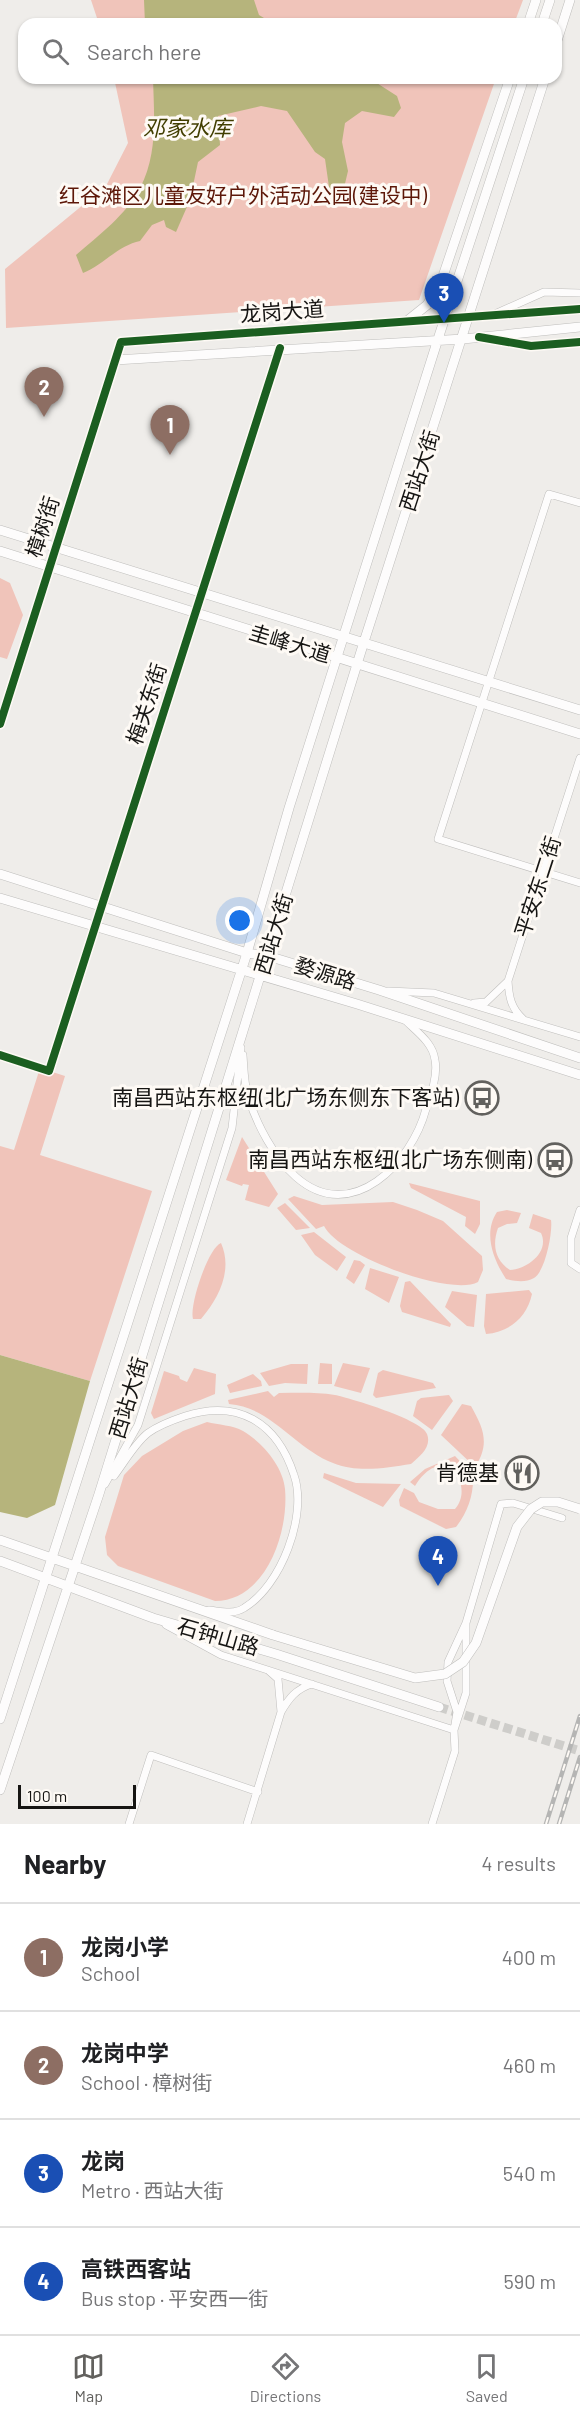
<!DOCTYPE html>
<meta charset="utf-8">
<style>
body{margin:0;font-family:Barlow,"Noto Sans SC",sans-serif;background:#f2f2f2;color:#202124}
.scale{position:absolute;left:18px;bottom:15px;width:118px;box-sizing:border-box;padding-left:6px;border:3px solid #161513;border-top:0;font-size:16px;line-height:21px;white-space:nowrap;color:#161513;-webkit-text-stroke:4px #fefaf5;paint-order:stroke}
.you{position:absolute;left:240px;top:921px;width:21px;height:21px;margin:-15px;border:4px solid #fff;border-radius:50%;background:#1a73e8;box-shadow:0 0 0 9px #1a73e833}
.badge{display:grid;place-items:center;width:39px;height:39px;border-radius:50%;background:#62615e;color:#fff;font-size:20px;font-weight:700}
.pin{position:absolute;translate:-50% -50px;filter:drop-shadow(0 2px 3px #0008)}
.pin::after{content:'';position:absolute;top:32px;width:21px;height:18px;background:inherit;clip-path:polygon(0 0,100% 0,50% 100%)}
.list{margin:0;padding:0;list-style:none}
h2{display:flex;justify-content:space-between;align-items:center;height:78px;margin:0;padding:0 24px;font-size:26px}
h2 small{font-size:20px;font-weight:400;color:#757577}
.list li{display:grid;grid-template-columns:39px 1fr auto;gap:18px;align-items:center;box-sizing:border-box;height:108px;padding:0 24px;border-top:2px solid #e0e0e0}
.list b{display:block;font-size:22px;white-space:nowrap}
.list p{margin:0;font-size:20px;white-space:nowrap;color:#757577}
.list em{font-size:20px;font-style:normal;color:#757577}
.icon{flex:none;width:33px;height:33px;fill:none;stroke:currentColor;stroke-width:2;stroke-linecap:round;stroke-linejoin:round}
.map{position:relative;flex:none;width:580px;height:1824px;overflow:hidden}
.search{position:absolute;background:#fff;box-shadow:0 2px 4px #0004;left:18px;right:18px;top:18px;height:66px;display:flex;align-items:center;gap:15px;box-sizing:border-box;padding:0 21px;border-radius:18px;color:#757577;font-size:22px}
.sheet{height:510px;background:#fff}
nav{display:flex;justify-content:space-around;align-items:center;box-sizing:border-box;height:84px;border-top:2px solid #e0e0e0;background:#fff;font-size:16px;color:#757577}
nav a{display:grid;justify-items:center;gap:3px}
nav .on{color:#62615e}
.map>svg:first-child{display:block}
.green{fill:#f0c4ba}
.water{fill:#b6b47c}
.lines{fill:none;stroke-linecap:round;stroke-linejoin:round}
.secondary-tunnel{stroke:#cecdca;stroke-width:9;stroke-dasharray:9 4.5;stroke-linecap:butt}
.street-casing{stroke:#bfbebc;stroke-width:8}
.secondary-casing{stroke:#bfbebc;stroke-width:10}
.street{stroke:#fdfcfc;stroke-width:7}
.secondary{stroke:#fdfcfc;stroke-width:9}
.rail-casing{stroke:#b5b5b4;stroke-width:4.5}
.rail{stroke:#fefaf5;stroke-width:2;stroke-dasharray:7;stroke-linecap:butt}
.secondary-bridge-casing{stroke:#bfbebc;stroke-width:10;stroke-linecap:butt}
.secondary-bridge{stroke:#fdfcfc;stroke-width:9}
.cycleway-casing{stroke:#fefaf5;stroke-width:11}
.cycleway{stroke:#1b5e20;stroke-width:8}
.labels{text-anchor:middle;stroke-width:6;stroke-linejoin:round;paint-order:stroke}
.park-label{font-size:21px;fill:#5d1708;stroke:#fefaf5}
.street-label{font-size:21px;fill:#161513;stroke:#fefaf5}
.poi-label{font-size:21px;fill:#161513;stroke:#fefaf5;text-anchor:end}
.water-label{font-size:22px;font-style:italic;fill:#413e00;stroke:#fefaf5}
</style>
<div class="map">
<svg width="580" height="1824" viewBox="0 0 580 1824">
<rect width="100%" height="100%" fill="#efedea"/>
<path class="green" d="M91 0H523L514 24H99Z
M114 78H496L419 300 6 328 5 269 106 186 128 143Z
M0 578 10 583 23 615 7 659 0 657Z
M40 1068 65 1076 40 1155 152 1191 90 1381 0 1355V1146L14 1150Z
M242 1137 278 1194 269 1207 245 1200 249 1185 243 1184 242 1186 226 1180Z
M409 1183 480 1201V1224L475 1234 465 1226 466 1217 411 1188Z
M294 1196 322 1205 393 1202 417 1210 443 1221 482 1256 483 1270 478 1282C450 1297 338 1255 324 1226L316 1229 288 1199Z
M285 1203 310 1228 296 1230 277 1208Z
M507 1210 521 1213 517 1223 507 1224 498 1228C492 1245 495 1260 510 1270 527 1269 550 1252 541 1233L529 1228 533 1214 551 1220C553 1232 545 1272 534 1278 525 1283 515 1281 506 1279 493 1259 483 1233 497 1212Z
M314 1232 346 1257 337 1271 315 1255 301 1235Z
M221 1243C233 1270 219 1298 201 1319H193C189 1306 208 1248 221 1243Z
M354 1260 360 1261 365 1265 354 1284 346 1278Z
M370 1268 399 1277 389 1303 365 1289Z
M410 1281 451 1324 450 1327 402 1312 400 1306 405 1282Z
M529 1290 532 1294C527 1317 510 1332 486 1334L484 1326 486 1294Z
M452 1291 477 1295 474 1327 467 1326 445 1307Z
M320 1363 332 1364V1384H318Z
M343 1363 370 1368 361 1393 334 1386Z
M291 1364H308L307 1384 285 1383 269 1386 260 1373Z
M194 1368 216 1374 215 1394 154 1419 151 1413 164 1371 179 1376 180 1379 187 1382Z
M383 1370 433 1383 436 1388 376 1398 373 1395 378 1373Z
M253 1374 261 1381 262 1386 230 1393 227 1385Z
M268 1391 274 1397 279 1393C298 1393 316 1392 335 1395 350 1398 423 1420 427 1434 432 1447 420 1456 411 1464 386 1468 357 1473 333 1463 296 1449 271 1407 229 1404L228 1400Z
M449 1395 453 1401 432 1430 413 1416 417 1401 421 1398Z
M462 1404 471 1406C484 1429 490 1444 475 1467L441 1435Z
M207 1422C218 1425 233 1425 243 1431 262 1442 283 1466 285 1489 289 1532 266 1601 215 1601L118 1566 107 1555 105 1537 124 1475 142 1456 183 1431Z
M455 1456 473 1475C474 1494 468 1512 456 1527L446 1529 400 1506 399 1500 404 1488 414 1493 419 1502 438 1509H455C467 1495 461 1477 450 1464 432 1465 424 1472 415 1486L410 1482 425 1469Z
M324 1473 356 1483 401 1484 383 1507 323 1478Z"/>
<path class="water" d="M144 0H254L259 15 274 24H145Z
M153 78H369L397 96 401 108 394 117 362 111 345 123 342 142 348 171 343 192 330 194 325 159 315 152 287 111 261 106 218 116 220 145 198 162 190 200 176 232 166 227 164 220 152 225 140 241C119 245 103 265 83 273L76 255C98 236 127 214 140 188 158 154 154 115 153 78Z
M0 1355 90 1381 55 1505 27 1518 0 1512Z"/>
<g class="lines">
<path class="secondary-tunnel" d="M439 1707 580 1751"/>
<g class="street-casing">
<path id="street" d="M497 313 544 292 580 293
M487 338 531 346 580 342
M580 503 549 494 438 839 580 883
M0 724 121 342
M508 981 580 758
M388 991 434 993 580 1037
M474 1003 486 1002 508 981C509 997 511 1008 523 1019
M0 1055 49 1071 279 348
M243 1055C244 1068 244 1083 248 1096 256 1123 274 1158 296 1177 352 1226 412 1162 426 1109 431 1095 438 1075 435 1060 433 1043 417 1032 406 1021
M580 1210 571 1238V1263L580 1269
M114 1476C124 1463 135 1443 148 1433 159 1425 173 1420 185 1416 238 1399 277 1422 294 1475 308 1515 281 1586 244 1608 233 1615 220 1611 209 1610
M105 1484 138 1425 232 1128 241 1048
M466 1623V1693L454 1730 457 1712 447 1681 448 1662 466 1623 501 1504 513 1503 562 1518
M166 1625 221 1655 454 1730 455 1751 432 1824
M269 1671 278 1679 281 1712C289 1698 296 1689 312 1684
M129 1824 151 1755 258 1792
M247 1824 281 1712"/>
</g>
<g class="secondary-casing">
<path id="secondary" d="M528 24 536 0
M542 24 550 0
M556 44 570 0
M407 321 427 305 440 285 510 78
M121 342 580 309
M115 360 463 339 580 327
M0 530 580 710
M0 551 580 734
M0 874 247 953 268 956 379 990 580 1058
M0 898 357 1004 580 1075
M0 1540 273 1635
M0 1561 153 1618 276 1654 439 1707
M0 1719 247 953 289 808 438 339 524 78
M0 1790 99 1494 363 645 545 78"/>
</g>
<use href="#street" class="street"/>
<use href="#secondary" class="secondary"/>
<g class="rail-casing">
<path id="rail" d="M546 1824 580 1716
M559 1824 580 1757"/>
</g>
<use href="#rail" class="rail"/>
<g class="secondary-bridge-casing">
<path id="secondary-bridge" d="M273 1635 415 1678 445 1674 463 1662 476 1643 517 1527 531 1509 542 1502H558L580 1509"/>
</g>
<use href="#secondary-bridge" class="secondary-bridge"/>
<g class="cycleway-casing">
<path id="cycleway" d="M479 337 531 346 580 342
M0 724 121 342 580 309
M0 1055 49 1071 280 348"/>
</g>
<use href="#cycleway" class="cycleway"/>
</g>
<defs>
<g id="bus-ring" transform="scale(1.725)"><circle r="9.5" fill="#fefaf5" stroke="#62615e" stroke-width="1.5"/><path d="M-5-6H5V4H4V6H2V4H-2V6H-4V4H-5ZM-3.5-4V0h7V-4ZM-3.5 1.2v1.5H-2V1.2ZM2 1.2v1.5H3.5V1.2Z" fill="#62615e"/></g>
<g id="restaurant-ring" transform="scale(1.725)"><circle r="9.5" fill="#fefaf5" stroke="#62615e" stroke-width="1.5"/><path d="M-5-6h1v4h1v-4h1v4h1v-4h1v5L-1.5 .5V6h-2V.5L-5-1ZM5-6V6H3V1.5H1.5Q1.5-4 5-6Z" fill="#62615e"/></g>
</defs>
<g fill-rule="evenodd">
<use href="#bus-ring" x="482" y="1098"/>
<use href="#bus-ring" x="555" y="1160"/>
<use href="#restaurant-ring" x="522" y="1473"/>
</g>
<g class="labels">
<g class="park-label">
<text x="243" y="203">红谷滩区儿童友好户外活动公园(建设中)</text>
</g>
<g class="street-label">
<text transform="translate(282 312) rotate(-4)" y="7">龙岗大道</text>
<text transform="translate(420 471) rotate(-72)" y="7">西站大街</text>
<text transform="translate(43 527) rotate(-72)" y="7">樟树街</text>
<text transform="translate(290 644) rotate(17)" y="7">圭峰大道</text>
<text transform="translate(147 704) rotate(-72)" y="7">梅关东街</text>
<text transform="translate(538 887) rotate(-72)" y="7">平安东二街</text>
<text transform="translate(274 934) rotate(-73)" y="7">西站大街</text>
<text transform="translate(325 974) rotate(17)" y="7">婺源路</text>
<text transform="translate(129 1398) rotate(-73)" y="7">西站大街</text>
<text transform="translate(218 1637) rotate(16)" y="7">石钟山路</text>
</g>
<g class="poi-label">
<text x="459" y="1105">南昌西站东枢纽(北广场东侧东下客站)</text>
<text x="532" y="1167">南昌西站东枢纽(北广场东侧南)</text>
<text x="499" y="1480">肯德基</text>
</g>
<g class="water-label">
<text x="187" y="136">邓家水库</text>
</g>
</g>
</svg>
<div class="scale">100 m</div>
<div class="you"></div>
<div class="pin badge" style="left:170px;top:455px;background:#8d6e63">1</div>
<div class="pin badge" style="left:44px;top:417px;background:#8d6e63">2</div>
<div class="pin badge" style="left:444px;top:323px;background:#1a4fb4">3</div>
<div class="pin badge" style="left:438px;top:1586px;background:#1a4fb4">4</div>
<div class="search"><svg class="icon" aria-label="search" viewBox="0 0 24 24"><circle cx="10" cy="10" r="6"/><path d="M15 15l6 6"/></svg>Search here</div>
</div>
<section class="sheet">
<h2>Nearby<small>4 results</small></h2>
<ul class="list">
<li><span class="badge" style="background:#8d6e63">1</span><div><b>龙岗小学</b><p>School</p></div><em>400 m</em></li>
<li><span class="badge" style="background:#8d6e63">2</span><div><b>龙岗中学</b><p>School · 樟树街</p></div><em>460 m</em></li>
<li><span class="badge" style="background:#1a4fb4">3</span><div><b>龙岗</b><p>Metro · 西站大街</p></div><em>540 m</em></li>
<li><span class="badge" style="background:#1a4fb4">4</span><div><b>高铁西客站</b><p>Bus stop · 平安西一街</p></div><em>590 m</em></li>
</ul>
</section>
<nav>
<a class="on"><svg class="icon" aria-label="map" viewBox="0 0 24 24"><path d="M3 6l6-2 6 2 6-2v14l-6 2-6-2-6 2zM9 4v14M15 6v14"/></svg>Map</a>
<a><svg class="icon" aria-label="directions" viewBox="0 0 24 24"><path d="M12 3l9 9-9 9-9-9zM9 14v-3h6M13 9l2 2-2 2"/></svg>Directions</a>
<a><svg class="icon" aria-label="saved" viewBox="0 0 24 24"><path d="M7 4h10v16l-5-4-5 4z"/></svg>Saved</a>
</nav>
